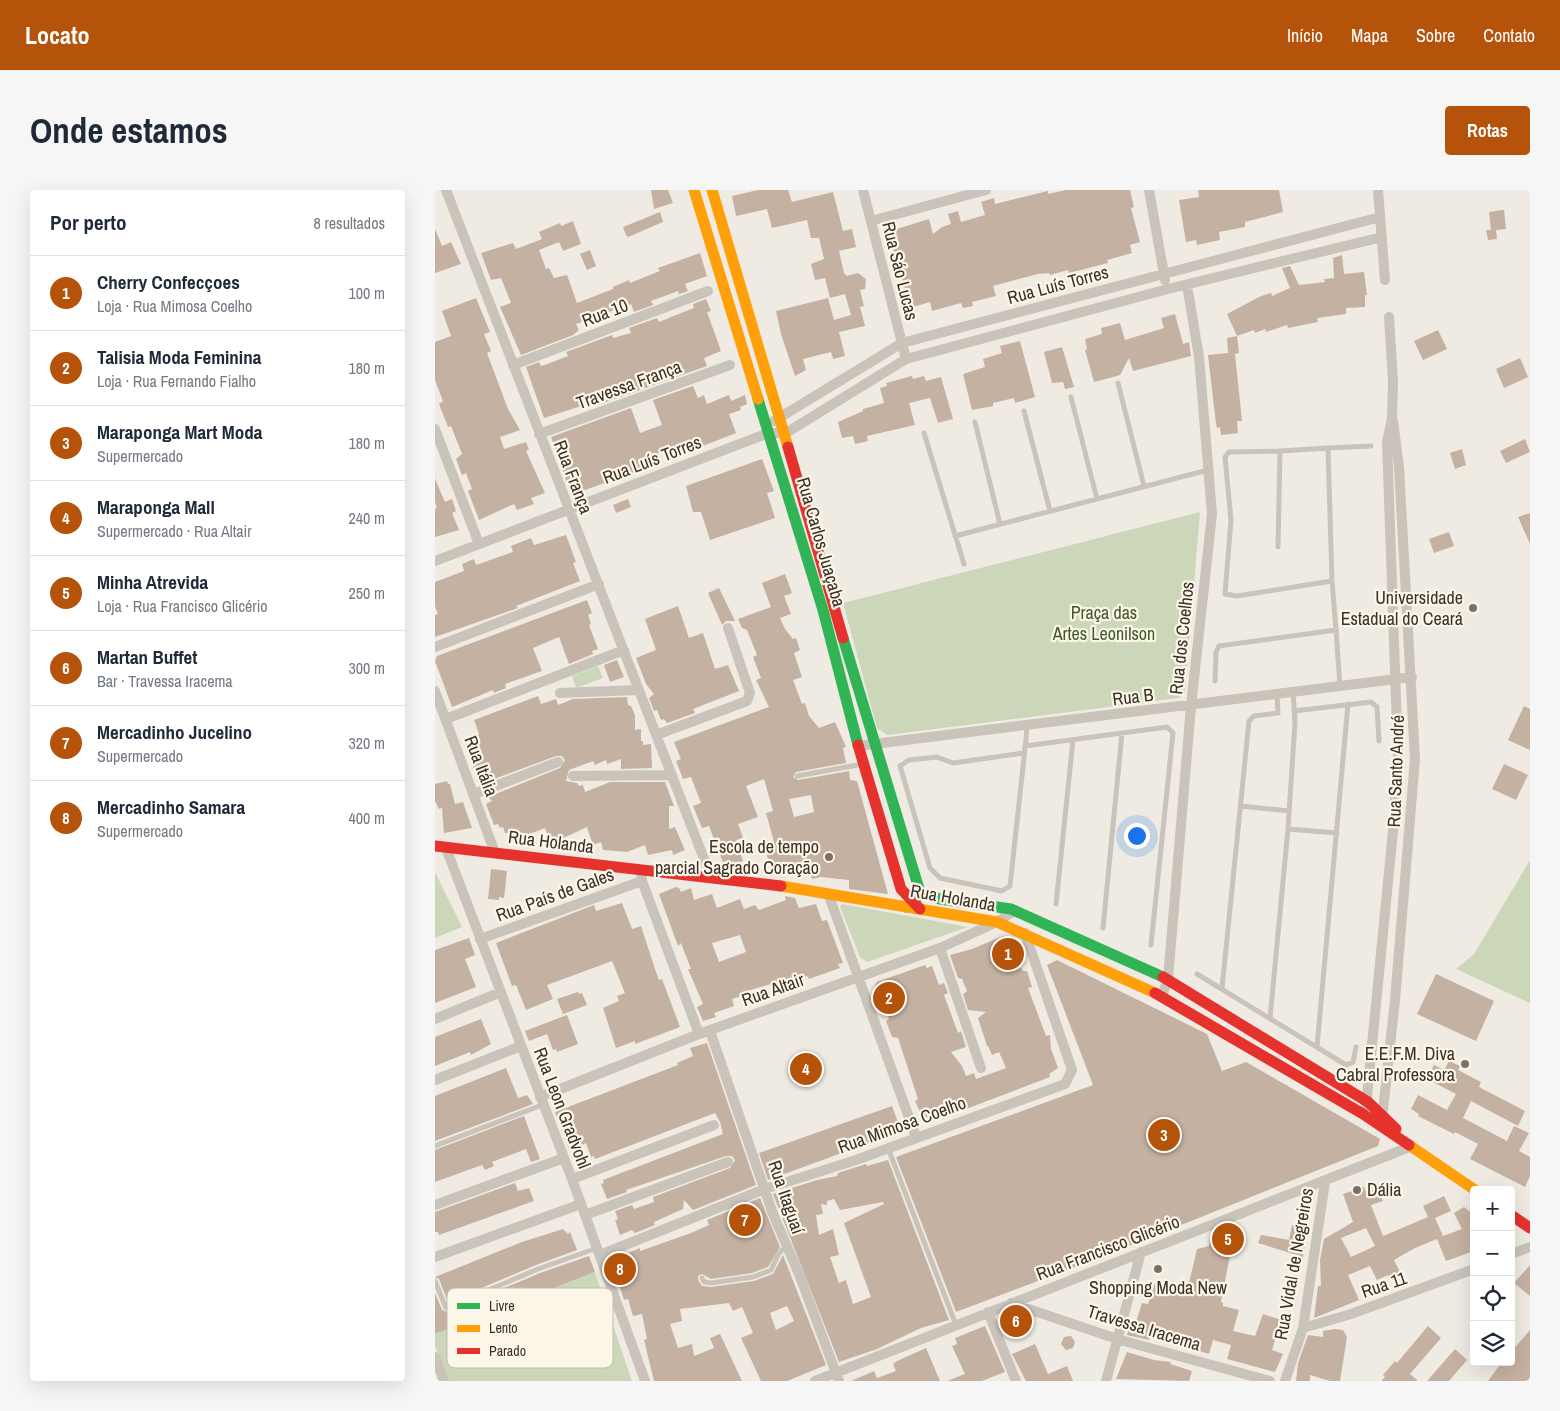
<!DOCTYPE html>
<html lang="pt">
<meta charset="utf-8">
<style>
body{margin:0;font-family:"Archivo Narrow",sans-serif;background:#f6f6f7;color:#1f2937}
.controls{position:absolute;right:15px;bottom:15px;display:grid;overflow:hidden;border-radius:5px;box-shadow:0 5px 20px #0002}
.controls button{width:45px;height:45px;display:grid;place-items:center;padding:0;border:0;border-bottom:1px solid #e0e1e3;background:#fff;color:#1f2937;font:25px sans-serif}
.you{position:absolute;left:701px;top:645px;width:18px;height:18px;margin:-12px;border:4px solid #fff;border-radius:50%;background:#1a73e8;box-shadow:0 0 0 8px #1a73e833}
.badge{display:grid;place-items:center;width:32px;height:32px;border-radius:50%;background:#b45309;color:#fff;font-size:16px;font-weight:700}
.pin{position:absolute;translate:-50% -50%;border:2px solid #fff;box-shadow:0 1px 5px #0006}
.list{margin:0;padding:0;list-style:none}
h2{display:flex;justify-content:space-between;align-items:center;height:65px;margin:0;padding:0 20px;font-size:21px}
h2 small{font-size:16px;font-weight:400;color:#747a83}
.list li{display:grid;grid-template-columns:32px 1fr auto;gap:15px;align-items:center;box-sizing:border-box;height:75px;padding:0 20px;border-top:1px solid #e0e1e3}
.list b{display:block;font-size:19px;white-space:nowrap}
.list p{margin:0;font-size:16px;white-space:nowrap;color:#747a83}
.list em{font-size:16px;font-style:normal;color:#747a83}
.icon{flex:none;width:28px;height:28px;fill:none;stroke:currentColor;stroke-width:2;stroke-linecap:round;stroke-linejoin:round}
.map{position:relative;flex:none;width:1095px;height:1191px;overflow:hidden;border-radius:5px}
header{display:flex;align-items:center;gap:30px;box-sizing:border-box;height:70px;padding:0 25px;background:#b45309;color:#fff}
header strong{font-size:24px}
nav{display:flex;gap:28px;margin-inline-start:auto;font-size:18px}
.intro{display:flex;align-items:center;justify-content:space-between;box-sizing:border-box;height:120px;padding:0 30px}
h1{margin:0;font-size:35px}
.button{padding:12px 22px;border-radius:5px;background:#b45309;color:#fff;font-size:18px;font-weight:700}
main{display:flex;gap:30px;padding:0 30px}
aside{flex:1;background:#fff;border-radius:5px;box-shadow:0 5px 20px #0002}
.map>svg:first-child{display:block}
.green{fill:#ccd7ba}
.building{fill:#c5b1a2;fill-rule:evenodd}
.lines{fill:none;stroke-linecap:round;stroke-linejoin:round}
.lane{stroke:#c9c3ba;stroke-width:5}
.street{stroke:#c9c3ba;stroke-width:10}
.fast{stroke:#30b455;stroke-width:11}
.slow{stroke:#ff9f0a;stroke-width:11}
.jam{stroke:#e5322d;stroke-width:11}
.poi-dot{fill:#797169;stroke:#fcf6e9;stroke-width:2}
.labels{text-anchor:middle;stroke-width:4.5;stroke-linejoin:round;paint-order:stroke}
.street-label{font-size:18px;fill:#3a3028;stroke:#fcf6e9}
.poi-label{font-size:18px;fill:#3a3028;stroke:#fcf6e9;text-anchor:end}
.park-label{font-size:18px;fill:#405b28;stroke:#fcf6e9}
.key{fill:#fcf6e9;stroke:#c2bbaf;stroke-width:1}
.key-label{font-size:14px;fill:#3a3028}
</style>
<header>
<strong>Locato</strong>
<nav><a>Início</a><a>Mapa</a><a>Sobre</a><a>Contato</a></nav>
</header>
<div class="intro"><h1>Onde estamos</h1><a class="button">Rotas</a></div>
<main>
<aside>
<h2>Por perto<small>8 resultados</small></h2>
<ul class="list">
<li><span class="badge">1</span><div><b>Cherry Confecçoes</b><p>Loja · Rua Mimosa Coelho</p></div><em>100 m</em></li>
<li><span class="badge">2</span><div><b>Talisia Moda Feminina</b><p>Loja · Rua Fernando Fialho</p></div><em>180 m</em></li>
<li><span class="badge">3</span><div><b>Maraponga Mart Moda</b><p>Supermercado</p></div><em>180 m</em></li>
<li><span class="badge">4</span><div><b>Maraponga Mall</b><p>Supermercado · Rua Altair</p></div><em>240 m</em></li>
<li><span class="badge">5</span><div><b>Minha Atrevida</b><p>Loja · Rua Francisco Glicério</p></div><em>250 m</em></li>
<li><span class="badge">6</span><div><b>Martan Buffet</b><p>Bar · Travessa Iracema</p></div><em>300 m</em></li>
<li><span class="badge">7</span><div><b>Mercadinho Jucelino</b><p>Supermercado</p></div><em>320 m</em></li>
<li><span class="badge">8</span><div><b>Mercadinho Samara</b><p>Supermercado</p></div><em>400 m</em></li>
</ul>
</aside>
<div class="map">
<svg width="1095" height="1191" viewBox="0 0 1095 1191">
<rect width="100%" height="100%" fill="#efebe2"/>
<path class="green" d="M765 322 750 501 744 508 452 545 442 538 408 413Z
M163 476 168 488 141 498 137 486Z
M1095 670V813L1021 779 1039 764Z
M0 682 27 737 0 748Z
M407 714 533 737 432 772 425 767 405 717Z
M160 1082 197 1191H13L0 1156V1144Z"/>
<path class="building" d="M216 0H233L238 13 219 19Z
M323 0H353L357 12 398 2 408 41 417 39 421 57 404 61 409 83 412 86 423 83 431 89 430 99 425 100 429 116 425 117 430 136 404 142 410 166 398 169 396 162 368 169 371 180 360 186 346 144 341 121 393 108 399 130 416 125 410 104 395 108 390 88 380 90 376 74 389 69 384 48H376L372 30 337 38 332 19 301 26 297 6Z
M631 0H695L699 17 696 18 705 52 695 55 697 63 672 70 673 73 634 83 633 80 615 85 614 83 603 84 558 96 561 106 537 112 538 116 528 118 526 113 497 121 495 112 475 118 463 73 452 42 494 29 498 44 507 37 516 34 513 24 523 21 526 32 550 25 546 12 559 8 560 14 613 1V4Z
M763 0H844L848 22 810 32V37L784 42 785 50 762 55 761 50 751 52 744 10 764 7Z
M1067 20H1069L1071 39 1061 40 1062 49 1053 50 1051 40H1056L1054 22Z
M225 22 228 32 193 47 191 45 188 37Z
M138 31 146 54 128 61 124 52 104 60 111 79 114 78 119 88 132 85 142 113 178 99V97L194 90 195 93 225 81 223 78 265 63 272 86 250 94 253 101 244 104 243 101 216 111 218 115 199 122 196 114 141 134 144 140 138 145 86 165 65 117 76 113 66 88 56 90 46 63 78 53 81 59 107 49 104 42 125 33 126 36Z
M0 39 7 56 16 52 26 74 0 83Z
M155 60 161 76 152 80 145 64Z
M907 65 909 84 929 82 932 105H930V117L911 118V124L882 128 883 132 853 138 852 135 831 142 830 139 820 143 819 140 802 146 804 163 800 164 807 231H802L803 243 786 245 785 237 782 238 781 234 773 165 793 163 792 148 802 146 792 124 826 106 836 103 837 106 855 98 847 78 855 76 864 95 890 92 889 89 899 88 898 68Z
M41 108 55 142 49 144 56 161 52 163 73 219 85 240 65 247 69 259 91 252 94 260 91 261 110 303 96 308 99 314 82 320 79 314 44 330 33 301 37 299 31 283 27 285 21 269 27 264 16 236 13 237 4 214 8 211 0 190V152L16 146 7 121Z
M271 109 276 121 272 122 286 161 269 168 272 176 163 215 162 211 109 228 91 177 104 172 106 176 115 173 133 166 131 162 177 145 178 148 196 143 194 138 222 128 224 132 241 125 259 118 258 114Z
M740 124 748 154 754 152 756 166 698 181 694 168 685 185 659 192 650 160 652 159 650 149 667 144 666 138 685 133 690 150 729 138 726 128Z
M1003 140 1012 159 988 170 979 151Z
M585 151 600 207 580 213 579 208 558 213V216L537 220 528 184 550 177 548 169 567 163 565 156Z
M627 157 639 197 630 199 628 192 617 193 609 162Z
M1085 168 1093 187 1069 198 1061 179Z
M477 186 478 189 489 186 491 191 506 187 518 229 503 233 495 208 474 213 480 235 432 246 433 251 420 254 418 246 407 248 403 232 428 221V219L449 213 445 198 452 196 451 193Z
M258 196 263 208 269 205 272 214 294 205 296 211 310 205 312 214 305 217 306 220 294 224 301 243 252 262 248 254 211 268 217 276 136 305 116 247 196 218 205 243 227 235 218 210Z
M1090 249 1095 262 1071 273 1065 261Z
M1027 259 1031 275 1020 279 1015 263Z
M327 269 339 301 332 303 340 328 275 350 266 322H258L251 296Z
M0 289 10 312 17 309 21 321 17 323 24 340 0 347V319L2 318 0 312Z
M193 309 196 317 181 323 178 315Z
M1095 323V354L1083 327Z
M1014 342 1019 356 999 363 994 349Z
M131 345 141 372 138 373 145 391 81 416 83 418 0 447V425L3 424 0 416V392L29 381 27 374 39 369 41 375 78 362 76 356 96 348 99 355Z
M350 384 357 403 349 406 356 424 345 428 350 439 358 449 361 448 365 460 359 463 367 487 358 490 367 514 370 513 374 526 384 538 400 532 411 557 408 558 411 573 361 582 358 587 363 590 414 581 415 590 422 591 453 704 414 699V690L386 687 377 689 374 679 356 684 353 673 336 679 329 656 339 652 331 623 338 621 329 589 311 596 323 627 303 634 308 648 301 650 308 671 290 678 274 636 267 638 258 616 266 613 256 587 248 589 241 571 246 569 239 552 334 517 321 490 326 488 318 467 322 465 312 440 307 438 303 429 336 417 327 393ZM376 605 379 622 359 627 354 609Z
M284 398 300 431H291L287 435 273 403Z
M152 410 157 423 153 425 156 434 154 435 163 459 157 461 158 464 134 474 124 447 98 458 107 481 70 494 71 498 59 503 58 500 17 517 0 471 2 466Z
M243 416 254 448 268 443 280 479 293 475 304 501 258 519 260 523 232 533 229 529 226 530 222 520 219 521 214 508 219 504 211 494 201 468 221 460 210 429Z
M182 470 189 487 175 492 169 475Z
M103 506 106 514 121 509 123 515 138 509 192 507 193 515 196 516 200 525V540L206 539V551H208V555L216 554 217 578 186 579V569L172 574 171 570 160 575 158 571 134 580 131 591 142 593 144 596 148 595 150 602 175 592H230L239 616H234V639L240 637 250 660 238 665 237 660 213 665 210 655 192 662 168 660 166 652 158 655 152 637 124 650 126 656 116 655 110 638 89 646 70 643 68 637 65 638 63 634 59 635 51 614 57 611 53 607 125 578 130 570 127 566H121L51 592 50 590 44 592 33 562 45 558 40 546 44 544 39 530Z
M1089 516 1095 519V560L1073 550Z
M1069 574 1093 585 1081 610 1057 599Z
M12 591 13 594H15L20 614 28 612 37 638 9 643 7 618 4 619 0 611V594Z
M56 679 72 681 69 708 64 707V710L53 709Z
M241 697 244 698 246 702 256 698 259 710 277 704 282 718 305 709 309 719 320 715 324 720 351 710 350 706 360 708 364 718 381 714 387 731 392 730 408 773 403 774 405 778 374 789 372 786 349 795 351 798 339 803 336 794 312 801 313 804 297 809 299 816 279 823 281 827 268 831 262 817 268 814 253 779H256L246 753 243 756 224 704ZM305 745 311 762 284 772 277 753Z
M187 713 197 739 206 736 221 782 224 790 227 789 245 837 200 854V851L181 858 168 818 184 811 182 806 190 803 177 771 112 795 118 809 91 820 81 795 77 796 61 753 159 715 161 721Z
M568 746 574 749 585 777 588 781H592L597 797 593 798 611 846 615 845 616 859 623 878 614 884 615 887 510 927 509 924 488 928 480 911 483 909 463 848 457 847 451 831 454 829 450 815 446 816 439 798 442 792 490 775 492 778 497 776 504 795 509 793 513 803 509 805 523 843 526 841 531 857 516 862 527 876 531 886 539 883 541 889 571 878 564 862 557 865 553 856H552L543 828 551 822 533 820 528 804 532 801 527 789 523 788 515 765 537 759Z
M34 748 40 765 30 769 41 797 0 813V760Z
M622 770 772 844 787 881 811 872 945 949 943 956 674 1064 521 1122 461 967 658 895 612 775Z
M1001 784 1059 811 1041 851 982 824Z
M143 802 144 804 147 803 152 815 128 824 122 809Z
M132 825 143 854 122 862 121 859 118 860 112 844 94 851 90 841Z
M46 829 56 854 36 865 35 862 0 876V847Z
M272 853 321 995 258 1020 249 1010 248 1019 219 1032 220 1035 200 1043 197 1040 185 1045 180 1030 183 1029 180 1021 197 1015 199 1019 219 1012 218 1007 295 978 300 970 297 966H291L191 1000 192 1002 172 1009 166 994 169 993 168 990 288 944 285 932 280 923 160 969 159 966 156 967 151 953 134 960 120 922 243 875 242 873 258 866 255 858Z
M1014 871 1025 876 1023 880 1046 892 1044 897 1090 921 1083 936 1036 911 1028 928 1072 951 1079 936 1094 943 1084 961 1095 967V986L1090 997 1035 969 1043 954 1020 942 1019 944 983 926 984 924 976 919 983 905 1012 920 1021 904 992 889 999 875 1009 880Z
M71 878 83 908 92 905 98 914 0 951V906Z
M457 916 464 935 440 944 442 950 333 990 324 963Z
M89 926 105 969 96 972 91 959 57 972 59 976 50 980 47 975 0 992V960Z
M453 970 514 1130 486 1138 442 1159 404 1172 338 1004 382 990 402 986 403 983 431 974 432 976ZM399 1009 405 1020 448 1012 449 1014 409 1033 436 1107 418 1114 411 1090 404 1093 395 1067 404 1065 398 1039 384 1045 381 1025 388 1024 386 1014 392 1015V1011Z
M80 993 83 1001 94 998 99 1011 4 1045 3 1042H0V1022Z
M929 997 931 1002 942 998 948 1011 936 1015 948 1046 993 1027 988 1016 1009 1006 1016 1021 1000 1028 1008 1046 1027 1039 1019 1023 1029 1017 1039 1025V1061L1011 1071 1002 1049 980 1058 959 1070 966 1084 955 1090 953 1085 942 1090 935 1076 913 1085 924 1110 879 1128 883 1096H886L885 1070 889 1049 918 1032 908 1004ZM931 1038 940 1056 916 1067 906 1048Z
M325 1008 345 1057 333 1077 317 1083 276 1089 267 1084 263 1086V1090L267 1096 276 1097 319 1091 338 1084 348 1065 391 1175 352 1191H326L306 1148 318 1143 307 1117 298 1121 294 1113 245 1119 247 1131 235 1134 243 1158 257 1154 259 1166 279 1158 275 1148 285 1144 307 1191H219L209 1150 212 1149 207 1124 198 1126 193 1109 189 1110 176 1070 205 1058V1061L256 1043 274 1035 272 1030ZM352 1116 359 1131 341 1140 335 1123Z
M857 1035 873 1038 868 1067 823 1053 826 1045 854 1050Z
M128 1039 133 1044 135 1042 142 1060 101 1075 13 1112 4 1089 0 1087 87 1052Z
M799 1044 786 1112 788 1113V1116L804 1120 798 1141 820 1146 828 1124 852 1132 849 1140 842 1143 837 1160 848 1164 840 1182 792 1169 796 1155 778 1150 774 1164 749 1156 750 1153 723 1145 722 1147 715 1146 714 1150 692 1145 696 1131 701 1132 707 1113 713 1114 720 1093 752 1102 762 1059 774 1056 775 1051 786 1053 787 1048Z
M154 1066 160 1082 0 1144V1103L7 1120 12 1122 105 1083Z
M1095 1075V1106L1079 1093Z
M550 1136 570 1182 547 1191H512L530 1184 517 1156 522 1154 520 1148Z
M993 1136 1006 1148 975 1184 983 1191H946L950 1187 948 1185 960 1171 962 1173Z
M899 1139 908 1140 912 1147 905 1191H895L875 1185V1191H861L863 1173 873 1145 888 1147V1141Z
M1095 1140V1191H1053L1067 1172H1076V1162Z
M636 1146 640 1152 638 1158 631 1160 626 1154 629 1147Z
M600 1154 613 1184 632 1176 638 1191H591L577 1164Z
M491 1158 505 1191H416L439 1181 442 1188 461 1181 458 1174 462 1171Z
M1020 1159 1032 1170 1014 1191H992Z
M692 1162 719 1170 736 1172 735 1174 757 1181 754 1191 681 1189Z"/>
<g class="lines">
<path class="lane" d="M683 193 709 296
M636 207 662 309
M589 221 615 321
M540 232 565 334
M489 243 529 374
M893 258 936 256
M845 261 794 262 790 267 796 330 790 404 802 406 897 391
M520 346 773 280
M843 357 845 261 893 258 897 391 901 440
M780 491 781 462 784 456 901 440 905 496
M859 521 936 512 942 517 944 551
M590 556 732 537 738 543 716 755
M589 563 518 573 502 567 474 570 465 576 495 678 505 688 567 701 575 696 591 549 592 536
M362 586 428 574
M805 616 854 621
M853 639 902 643
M621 714 638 550
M668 738 687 543
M762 784 911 875 918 872 921 857
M787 798 814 531 819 526 843 523 842 505
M835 828 853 639 860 532 858 502
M882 857 913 514
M0 956 107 915
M453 958 521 1135
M267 1088 269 1092 276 1093 318 1087 336 1080 344 1063 351 1057
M0 1091 11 1118 103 1079 162 1058"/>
<path class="street" d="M11 0 276 687
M428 0 471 169
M714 0 730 90
M943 0 950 90
M436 31 551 0
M78 175 273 101
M339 231 467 153 945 27
M0 239 44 354
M104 244 295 175
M0 371 333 243H351L471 169 733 99 947 47
M0 457 164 394
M0 501 60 663
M125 503 203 500
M11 529 189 460
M221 545 312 511 315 503 293 438
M423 556 977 487
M138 586 237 585
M39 604 123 572
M11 658 137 989 210 1191
M206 680 207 691 264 844
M394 706 481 947
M45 749 207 691
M505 758 546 878
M727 806 733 789 756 516 777 324 764 167 752 95
M0 829 66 802
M275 841 338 1024 364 1084 404 1191
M0 890 86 856
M105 907 264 844 505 758 562 732 580 720
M931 916 958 641 963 566 952 252 957 228 958 192 954 127
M947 929 960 810 980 569 964 277 958 231
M137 989 279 935
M0 1015 129 968
M150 1025 293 972
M1076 1064 1095 1057
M165 1065 330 999 421 970 630 894 637 880 590 743
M0 1067 146 1014
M576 1113 682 1149 835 1191
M553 1122 581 1191
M868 1138 916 1124 1039 1079
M0 1167 9 1191
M380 1191 977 956
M671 1191 706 1062
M850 1191 868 1138 890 992"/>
<path class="fast" d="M323 209 388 420 423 555
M408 448 485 702 480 711 471 717
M485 702 505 709 576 719 728 787"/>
<path class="slow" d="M259 0 323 209
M277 0 353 257
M346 696 562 732 720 803
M974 955 1040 1000"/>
<path class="jam" d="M353 257 408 448
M423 555 466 699 485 719
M0 656 346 696
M728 787 933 912 961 939
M720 803 928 924 974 955
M1076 1025 1095 1038"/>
</g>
<g class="poi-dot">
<circle cx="1038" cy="418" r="5"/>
<circle cx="394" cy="667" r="5"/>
<circle cx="1030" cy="874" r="5"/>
<circle cx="922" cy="1000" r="5"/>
<circle cx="723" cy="1079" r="5"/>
</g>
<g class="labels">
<g class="street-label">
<text transform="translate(465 81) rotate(76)" y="6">Rua Sáo Lucas</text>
<text transform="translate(623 95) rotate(-15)" y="6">Rua Luís Torres</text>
<text transform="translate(170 123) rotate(-21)" y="6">Rua 10</text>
<text transform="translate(194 195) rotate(-20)" y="6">Travessa França</text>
<text transform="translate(217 270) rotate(-21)" y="6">Rua Luís Torres</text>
<text transform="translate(138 287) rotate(69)" y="6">Rua França</text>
<text transform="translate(386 352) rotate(74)" y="6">Rua Carlos Juaçaba</text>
<text transform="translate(747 448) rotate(-84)" y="6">Rua dos Coelhos</text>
<text transform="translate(698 507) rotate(-7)" y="6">Rua B</text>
<text transform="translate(46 576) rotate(69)" y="6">Rua Itália</text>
<text transform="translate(961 581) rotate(-88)" y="6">Rua Santo André</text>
<text transform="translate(116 652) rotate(7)" y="6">Rua Holanda</text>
<text transform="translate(120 705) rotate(-20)" y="6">Rua País de Gales</text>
<text transform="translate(518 708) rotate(10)" y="6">Rua Holanda</text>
<text transform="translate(338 800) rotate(-20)" y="6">Rua Altair</text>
<text transform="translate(127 918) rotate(69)" y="6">Rua Leon Gradvohl</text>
<text transform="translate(467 935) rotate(-20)" y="6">Rua Mimosa Coelho</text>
<text transform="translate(351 1007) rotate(71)" y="6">Rua Itaguaí</text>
<text transform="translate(673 1058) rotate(-21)" y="6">Rua Francisco Glicério</text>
<text transform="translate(859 1074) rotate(-80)" y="6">Rua Vidal de Negreiros</text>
<text transform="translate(949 1095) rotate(-19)" y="6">Rua 11</text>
<text transform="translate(709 1138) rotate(17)" y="6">Travessa Iracema</text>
</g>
<g class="poi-label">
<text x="1028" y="414">Universidade<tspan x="1028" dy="21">Estadual do Ceará</tspan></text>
<text x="384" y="663">Escola de tempo<tspan x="384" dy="21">parcial Sagrado Coração</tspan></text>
<text x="1020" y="870">E.E.F.M. Diva<tspan x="1020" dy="21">Cabral Professora</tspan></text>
<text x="932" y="1006" text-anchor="start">Dália</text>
<text x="723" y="1104" text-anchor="middle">Shopping Moda New</text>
</g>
<g class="park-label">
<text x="669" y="429">Praça das<tspan x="669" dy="21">Artes Leonilson</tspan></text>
</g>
</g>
<rect x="12" y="1098" width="166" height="80" rx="8" class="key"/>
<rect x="22" y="1113" width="23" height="6" fill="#30b455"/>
<rect x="22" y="1135" width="23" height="7" fill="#ff9f0a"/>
<rect x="22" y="1158" width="23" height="6" fill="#e5322d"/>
<g class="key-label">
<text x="54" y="1121">Livre</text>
<text x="54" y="1143">Lento</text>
<text x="54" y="1166">Parado</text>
</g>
</svg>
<div class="controls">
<button>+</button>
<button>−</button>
<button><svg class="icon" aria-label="locate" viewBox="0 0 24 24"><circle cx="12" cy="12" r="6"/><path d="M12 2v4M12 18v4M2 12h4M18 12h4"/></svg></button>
<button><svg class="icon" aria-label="layers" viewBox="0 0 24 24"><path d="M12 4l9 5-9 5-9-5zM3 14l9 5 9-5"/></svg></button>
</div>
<div class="you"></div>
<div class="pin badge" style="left:573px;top:764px">1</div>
<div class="pin badge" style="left:454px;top:808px">2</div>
<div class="pin badge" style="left:729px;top:945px">3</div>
<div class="pin badge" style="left:371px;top:879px">4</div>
<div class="pin badge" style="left:793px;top:1049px">5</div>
<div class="pin badge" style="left:581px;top:1131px">6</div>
<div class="pin badge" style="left:310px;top:1030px">7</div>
<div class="pin badge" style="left:185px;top:1079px">8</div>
</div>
</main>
